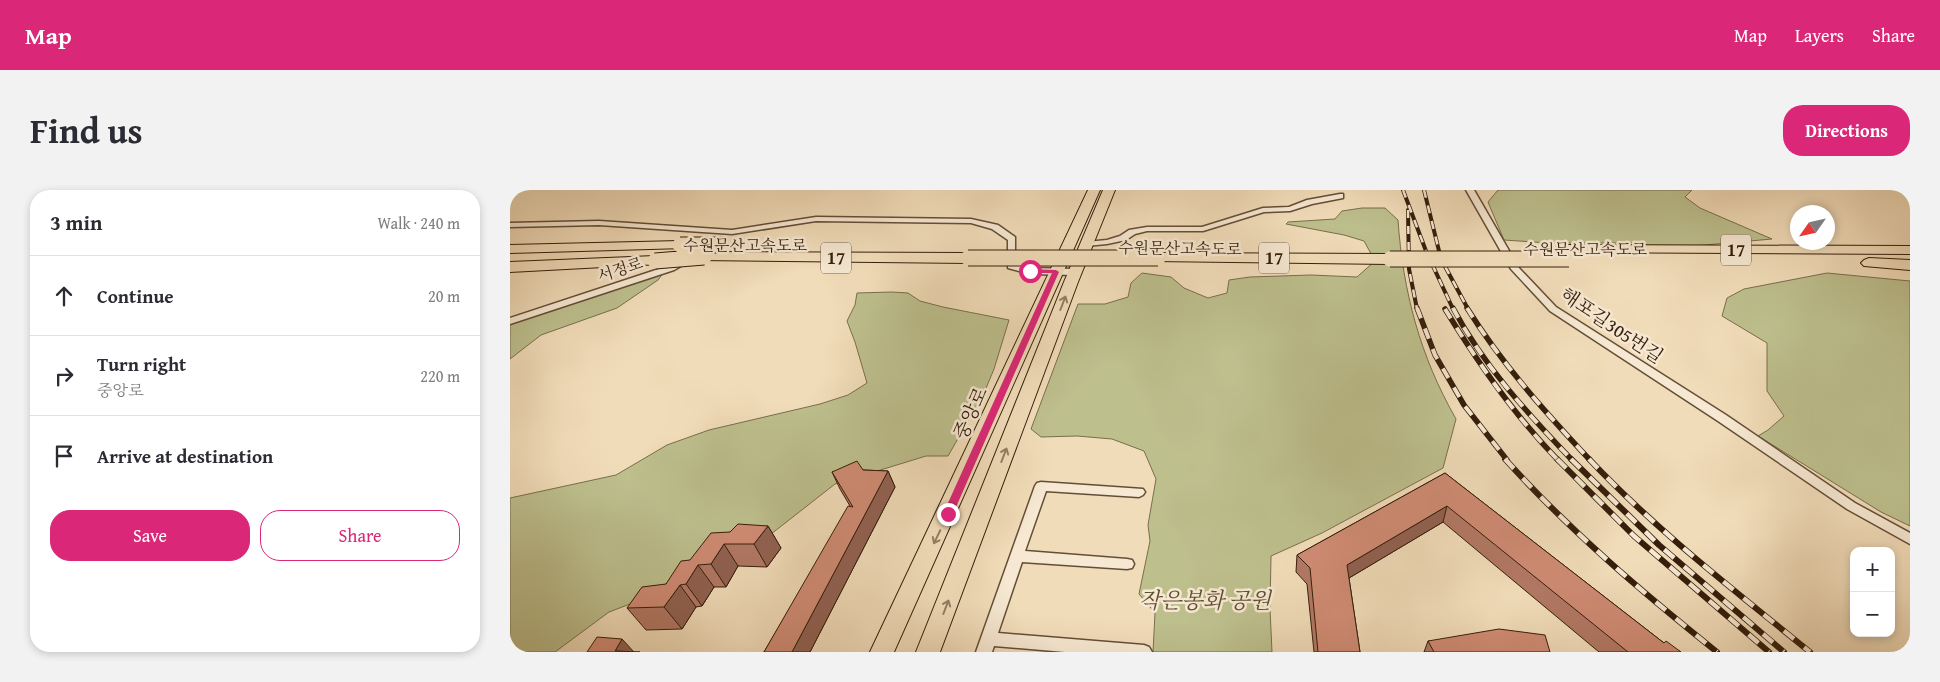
<!DOCTYPE html>
<meta charset="utf-8">
<style>
body{margin:0;font-family:"Gentium Book Plus","Noto Serif KR",serif;background:#f2f2f3;color:#2b2b33}
.controls{position:absolute;right:15px;bottom:15px;display:grid;overflow:hidden;border-radius:10px;box-shadow:0 2px 8px #0003}
.controls button{width:45px;height:45px;display:grid;place-items:center;padding:0;border:0;border-bottom:1px solid #e1e1e2;background:#fff;color:#2b2b33;font:25px sans-serif}
.compass{position:absolute;left:1280px;top:15px;width:45px;height:45px;border-radius:50%;background:#fff;box-shadow:0 2px 8px #0003;rotate:236deg}
.stop{position:absolute;width:15px;height:15px;margin:-11px;border:4px solid #db2777;border-radius:50%;background:#fff}
.stop.end{background:#db2777;border-color:#fff;box-shadow:0 1px 5px #0008}
.list{margin:0;padding:0;list-style:none}
h2{display:flex;justify-content:space-between;align-items:center;height:65px;margin:0;padding:0 20px;font-size:21px}
h2 small{font-size:16px;font-weight:400;color:#7c7c81}
.list li{display:grid;grid-template-columns:32px 1fr auto;gap:15px;align-items:center;box-sizing:border-box;height:80px;padding:0 20px;border-top:1px solid #e1e1e2}
.list b{display:block;font-size:19px;white-space:nowrap}
.list p{margin:0;font-size:16px;white-space:nowrap;color:#7c7c81}
.list em{font-size:16px;font-style:normal;color:#7c7c81}
.actions{display:flex;gap:10px;padding:15px 20px}
.actions a{flex:1;padding:11px 0;border:1px solid #db2777;border-radius:20px;text-align:center;font-size:18px;color:#db2777}
.actions .main{background:#db2777;color:#fff}
.icon{flex:none;width:28px;height:28px;fill:none;stroke:currentColor;stroke-width:2;stroke-linecap:round;stroke-linejoin:round}
.map{position:relative;flex:none;width:1400px;height:462px;overflow:hidden;border-radius:20px}
header{display:flex;align-items:center;gap:30px;box-sizing:border-box;height:70px;padding:0 25px;background:#db2777;color:#fff}
header strong{font-size:24px}
nav{display:flex;gap:28px;margin-inline-start:auto;font-size:18px}
.intro{display:flex;align-items:center;justify-content:space-between;box-sizing:border-box;height:120px;padding:0 30px}
h1{margin:0;font-size:35px}
.button{padding:12px 22px;border-radius:20px;background:#db2777;color:#fff;font-size:18px;font-weight:700}
main{display:flex;gap:30px;padding:0 30px}
aside{flex:1;background:#fff;border-radius:20px;box-shadow:0 2px 8px #0003}
.map>svg:first-child{display:block}
.green{fill:#bdbf8d;stroke:#796e4c}
.lines{fill:none;stroke-linecap:round;stroke-linejoin:round}
.minor-casing{stroke:#644e36;stroke-width:3}
.primary-casing{stroke:#351e0b;stroke-width:2}
.motorway-casing{stroke:#351e0b;stroke-width:2}
.minor{fill:#f6e8d2;fill-rule:evenodd}
.primary{fill:#f1dcb9;fill-rule:evenodd}
.motorway{fill:#f1dcb9;fill-rule:evenodd}
.rail-far2-casing{stroke:#351e0b;stroke-width:4}
.rail-far1-casing{stroke:#351e0b;stroke-width:5.5}
.rail-casing{stroke:#351e0b;stroke-width:6}
.rail-far2{stroke:#f6e8d2;stroke-width:2.5;stroke-dasharray:8;stroke-linecap:butt}
.rail-far1{stroke:#f6e8d2;stroke-width:4;stroke-dasharray:11;stroke-linecap:butt}
.rail{stroke:#f6e8d2;stroke-width:4.5;stroke-dasharray:13;stroke-linecap:butt}
.motorway-bridge-casing{stroke:#351e0b;stroke-width:17;stroke-linecap:butt}
.motorway-bridge{stroke:#f1dcb9;stroke-width:15}
.wall{fill:#b27864;stroke:#351e0b}
.shaded-wall{fill:#916151;stroke:#351e0b}
.building{fill:#cf8b74;stroke:#351e0b}
.oneway{stroke:#937d62}
.route{fill:#db2777}
.labels{text-anchor:middle;stroke-width:5;stroke-linejoin:round;paint-order:stroke}
.far-street-label{font-size:16px;fill:#351e0b;stroke:#f6e8d2}
.shield{fill:#f6e8d2;stroke:#6f5b47;stroke-width:1}
.shield-label{font-size:18px;font-weight:bold;fill:#351e0b}
.street-label{font-size:19px;fill:#351e0b;stroke:#f6e8d2}
.near-park-label{font-size:22px;font-style:italic;fill:#5e4e32;stroke:#f6e8d2}
</style>
<header>
<strong>Map</strong>
<nav><a>Map</a><a>Layers</a><a>Share</a></nav>
</header>
<div class="intro"><h1>Find us</h1><a class="button">Directions</a></div>
<main>
<aside>
<h2>3 min<small>Walk · 240 m</small></h2>
<ul class="list">
<li><svg class="icon" aria-label="ahead" viewBox="0 0 24 24"><path d="M12 20V5M6 11l6-6 6 6"/></svg><div><b>Continue</b></div><em>20 m</em></li>
<li><svg class="icon" aria-label="right" viewBox="0 0 24 24"><path d="M7 20v-9h11M14 6l5 5-5 5"/></svg><div><b>Turn right</b><p>중앙로</p></div><em>220 m</em></li>
<li><svg class="icon" aria-label="arrive" viewBox="0 0 24 24"><path d="M6 21V4h12l-3 4 3 4H6"/></svg><div><b>Arrive at destination</b></div></li>
</ul>
<div class="actions"><a class="main">Save</a><a>Share</a></div>
</aside>
<div class="map">
<svg width="1400" height="462" viewBox="0 0 1400 462">
<rect width="100%" height="100%" fill="#f1dcb9"/>
<filter id="stains"><feTurbulence type="fractalNoise" baseFrequency=".004" numOctaves="4"/><feColorMatrix values="0 0 0 0 .2 0 0 0 0 .09 0 0 0 0 .02 0 0 0 .5 -.17"/></filter>
<radialGradient id="worn" r=".72"><stop offset=".6" stop-color="#630" stop-opacity="0"/><stop offset="1" stop-color="#630" stop-opacity=".3"/></radialGradient>
<path class="green" d="M988 0H1182L1175 7 1190 18 1262 49 1184 56 1145 57 1125 53H1039L994 50 978 12Z
M852 18H875L888 30C893 102 910 166 946 229L933 278 812 343 761 366 760 419 762 462H643L645 423 629 404 640 351 638 335 646 289 634 261 602 249 567 246 531 247 521 239 568 114H595L618 107 621 93 632 83 661 87 674 98 698 108 717 103 719 90 740 87 801 85 847 87 865 71 854 51 834 45 776 34 778 32 825 29 832 21Z
M154 82 148 90 107 118 31 145 0 169V134Z
M1317 83 1400 91V336L1371 322 1248 246 1258 240 1274 226 1257 201V153L1212 126 1217 108 1234 99Z
M382 102 398 103 410 111 433 117 499 130 484 179 474 203 438 266H416L325 294 256 348 173 394 99 422 45 462H0V308L106 285 157 255 199 240 310 214 338 205 357 193 345 152 337 131 345 115 347 103Z"/>
<g class="lines">
<g class="minor-casing">
<path id="minor" d="M956 0H964L1009 78 1046 117 1216 225 1345 313 1400 343V354L1337 319 1208 231 1040 121 1001 79Z
M830 4H833V8L802 14 780 21 754 22 693 41H637L625 44 616 50 597 54 576 56 572 54 576 52 597 50 610 46 619 40 637 37H692L753 18 779 17 797 10Z
M306 27 461 29 488 35 505 47V75L520 78 565 79 569 82 565 85 520 84 498 78V50L482 39 461 33 306 31 222 44 89 35 0 37V33L89 31 222 40Z
M175 67 178 68V72L164 80 0 134V128L158 76Z
M531 292 633 299 635 302 633 305 629 307 536 301 515 361 617 369 622 370 624 374 622 378 617 379 512 372 488 443 634 455 639 457 642 462H555L484 456 482 462H466L525 296 527 293Z"/>
</g>
<g class="primary-casing">
<path id="primary" d="M578 0H590L384 462H360Z
M593 0H605L568 92 430 462H406L554 92Z"/>
</g>
<g class="motorway-casing">
<path id="motorway" d="M170 51 175 52 177 55 175 58 0 63V55Z
M1052 55 1400 56V64L1047 62 1045 59 1047 56Z
M194 62 458 63 463 65 466 68 463 71 458 73 189 70 186 67 189 64Z
M648 63 880 64 885 66 888 69 885 72 880 74 643 71 640 68 643 65Z
M145 66 150 68 153 71 150 74 0 82V72Z
M1359 68 1400 70V80L1354 76 1351 73 1354 70Z"/>
</g>
<use href="#minor" class="minor"/>
<use href="#primary" class="primary"/>
<use href="#motorway" class="motorway"/>
<g class="rail-far2-casing">
<path id="rail-far2" d="M893 0 916 61 943 119
M914 0 931 69 958 119
M898 20 899 79 907 119"/>
</g>
<g class="rail-far1-casing">
<path id="rail-far1" d="M907 118 925 165 954 215 997 270
M943 118C973 175 1018 224 1062 270
M957 118C992 174 1035 222 1080 270
M935 119C968 173 1004 225 1048 270"/>
</g>
<g class="rail-casing">
<path id="rail" d="M995 269C1060 341 1132 402 1207 462
M1047 269 1124 346 1259 462
M1061 269 1149 355 1274 462
M1079 269C1146 340 1224 400 1300 462"/>
</g>
<use href="#rail-far2" class="rail-far2"/>
<use href="#rail-far1" class="rail-far1"/>
<use href="#rail" class="rail"/>
<g class="motorway-bridge-casing">
<path id="motorway-bridge" d="M170 55H213
M458 68H648
M880 69H1059
M145 71 194 67"/>
</g>
<use href="#motorway-bridge" class="motorway-bridge"/>
</g>
<path class="wall" d="M353 280 378 281 385 297 300 462H254L340 316 330 299 322 282Z
M935 283 1154 453 1171 462H1089L933 332 839 388 850 462H804L797 394 786 382 787 365Z
M258 336 271 358 257 377 228 376 216 397H204L192 416 186 417 172 439 136 440 117 418 156 394 180 370 220 342Z
M918 451 1040 462H914Z"/>
<path class="shaded-wall" d="M378 281 385 297 300 462H282Z
M937 316 933 332 834 391 837 375Z
M258 336 271 358 257 377 244 354Z
M214 354 228 376 216 397 201 374Z
M188 375 204 397 192 416 176 394Z
M170 395 186 417 172 439 154 417Z
M112 449 124 462 105 461Z"/>
<path class="building" d="M347 271 353 280 378 281 282 462H254L338 316 343 317 322 282Z
M935 283 1154 453 1156 451 1171 462H1118L937 316 837 375 850 462H808L800 378 787 365Z
M228 334 258 336 244 354H214L201 374 188 375 176 394 170 395 154 417 117 418 132 397 156 394 171 371 180 370 201 343 220 342Z
M989 439 1035 445 1040 462H924L918 451Z
M87 447 112 449 105 461 130 462H77Z"/>
<defs><path id="oneway-shaft" d="M-6 0H5M1.5-3L5.5 0L1.5 3" fill="none" stroke-width="1.6" stroke-linecap="round" stroke-linejoin="round" transform="scale(1.25)"/></defs>
<g class="oneway">
<use href="#oneway-shaft" transform="translate(553 113) rotate(-69)"/>
<use href="#oneway-shaft" transform="translate(494 265) rotate(-69)"/>
<use href="#oneway-shaft" transform="translate(427 347) rotate(116)"/>
<use href="#oneway-shaft" transform="translate(436 417) rotate(-69)"/>
</g>
<path class="route" d="M518 79 546 80 549 82 443 324 438 327 435 326 433 324 542 83H520L517 81Z"/>
<g class="labels">
<g class="far-street-label">
<text x="235" y="61">수원문산고속도로</text>
<text transform="translate(670 58) rotate(1)" y="6">수원문산고속도로</text>
<text x="1075" y="65">수원문산고속도로</text>
<text transform="translate(110 79) rotate(-18)" y="6">서정로</text>
</g>
<g class="shield">
<rect x="1211" y="44.5" width="30" height="31" rx="4"/>
<rect x="311" y="52.5" width="30" height="31" rx="4"/>
<rect x="749" y="52.5" width="30" height="31" rx="4"/>
</g>
<g class="shield-label">
<text x="1226" y="66">17</text>
<text x="326" y="74">17</text>
<text x="764" y="74">17</text>
</g>
<g class="street-label">
<text transform="translate(1102 135) rotate(34)" y="7">해포길305번길</text>
<text transform="translate(460 223) rotate(-66)" y="7">중앙로</text>
</g>
<g class="near-park-label">
<text x="695" y="418">작은봉화 공원</text>
</g>
</g>
<rect width="100%" height="100%" filter="url(#stains)"/>
<rect width="100%" height="100%" fill="url(#worn)"/>
</svg>
<div class="controls">
<button>+</button>
<button>−</button>
</div>
<svg class="compass" viewBox="-18 -18 36 36"><path d="M0-13l5 13h-10z" fill="#e53935"/><path d="M0 13l5-13h-10z" fill="#7c7c81"/></svg>
<div class="stop" style="left:520px;top:81px"></div>
<div class="stop end" style="left:438px;top:324px"></div>
</div>
</main>
